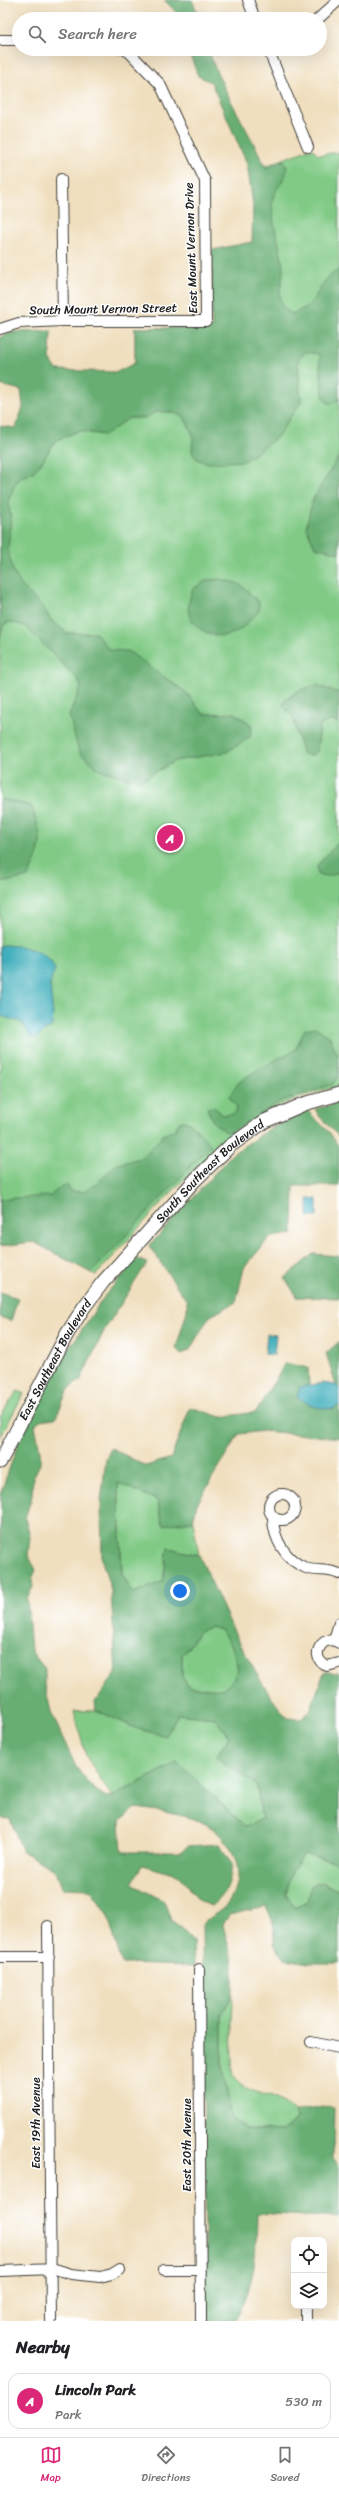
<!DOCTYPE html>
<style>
body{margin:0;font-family:Sriracha,sans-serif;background:#f2f2f2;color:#202124}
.controls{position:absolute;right:12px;bottom:12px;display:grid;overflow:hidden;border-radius:8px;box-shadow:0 4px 16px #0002}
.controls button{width:36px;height:36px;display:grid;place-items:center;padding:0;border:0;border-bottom:1px solid #e0e0e0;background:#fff;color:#202124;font:20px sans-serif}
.you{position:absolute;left:180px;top:1591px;width:14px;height:14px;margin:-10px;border:3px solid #fff;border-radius:50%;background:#1a73e8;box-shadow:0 0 0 6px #1a73e833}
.badge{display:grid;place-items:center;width:26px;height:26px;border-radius:50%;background:#db2777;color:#fff;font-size:13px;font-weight:700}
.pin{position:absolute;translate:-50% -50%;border:2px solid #fff;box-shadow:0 1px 4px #0006}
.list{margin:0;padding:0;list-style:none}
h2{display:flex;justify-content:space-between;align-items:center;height:52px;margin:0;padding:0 16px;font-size:17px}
h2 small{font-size:13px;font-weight:400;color:#757577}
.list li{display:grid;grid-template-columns:26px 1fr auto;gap:12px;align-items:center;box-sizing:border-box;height:56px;margin:0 8px 8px;padding:0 8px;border:1px solid #e0e0e0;border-radius:12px}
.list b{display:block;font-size:15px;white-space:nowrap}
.list p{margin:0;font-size:13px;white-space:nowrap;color:#757577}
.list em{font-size:13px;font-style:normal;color:#757577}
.icon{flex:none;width:22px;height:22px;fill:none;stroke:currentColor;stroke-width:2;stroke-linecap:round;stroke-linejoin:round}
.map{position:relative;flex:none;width:339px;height:2321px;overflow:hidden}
.search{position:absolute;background:#fff;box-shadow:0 4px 16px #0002;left:12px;right:12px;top:12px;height:44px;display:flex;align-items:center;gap:10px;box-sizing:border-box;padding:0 14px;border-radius:22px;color:#757577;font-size:15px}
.sheet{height:116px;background:#fff}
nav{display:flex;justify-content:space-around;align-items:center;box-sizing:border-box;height:56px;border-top:1px solid #e0e0e0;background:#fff;font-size:11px;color:#757577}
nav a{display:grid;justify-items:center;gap:2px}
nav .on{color:#db2777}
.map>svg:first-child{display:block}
.green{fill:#81ca86;stroke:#4e7351}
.forest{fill:#68ae73;stroke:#426548;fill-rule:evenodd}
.water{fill:#3faebb;stroke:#2e656c}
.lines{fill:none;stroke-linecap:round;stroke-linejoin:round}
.minor-casing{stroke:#3c3934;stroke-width:12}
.major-casing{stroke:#3c3934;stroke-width:15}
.minor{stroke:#fff;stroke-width:10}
.major{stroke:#fff;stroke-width:13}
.labels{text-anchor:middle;stroke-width:3;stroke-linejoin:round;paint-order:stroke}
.street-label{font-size:12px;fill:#1c1c1c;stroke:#fff}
</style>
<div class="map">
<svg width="339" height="2321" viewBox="0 0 339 2321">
<rect width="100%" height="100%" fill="#fff"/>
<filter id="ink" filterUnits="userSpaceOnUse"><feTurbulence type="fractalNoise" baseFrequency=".025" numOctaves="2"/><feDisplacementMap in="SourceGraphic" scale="8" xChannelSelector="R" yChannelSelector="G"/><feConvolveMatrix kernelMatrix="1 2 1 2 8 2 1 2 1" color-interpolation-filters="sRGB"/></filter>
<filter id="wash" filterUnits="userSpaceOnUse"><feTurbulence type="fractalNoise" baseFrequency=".012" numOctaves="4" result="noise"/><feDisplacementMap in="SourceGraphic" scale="16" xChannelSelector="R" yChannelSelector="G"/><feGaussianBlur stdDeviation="0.9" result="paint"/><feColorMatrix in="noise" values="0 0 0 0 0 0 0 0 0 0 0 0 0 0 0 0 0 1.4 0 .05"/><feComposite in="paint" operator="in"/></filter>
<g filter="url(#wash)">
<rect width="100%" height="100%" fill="#f0dfbe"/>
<path class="green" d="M312 148 318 155 339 152V1086C309 1094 280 1102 254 1119 197 1157 143 1225 96 1275L34 1242H0V516L15 484 21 477 32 473 40 465 55 441 78 431 105 435 129 418H135V328H212V250H259L265 166Z
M17 1391 24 1393 0 1438V1417Z
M118 1482 157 1500 163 1525 193 1521 199 1555 168 1548 163 1582 133 1593 122 1574Z
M210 1627 221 1630 232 1646 238 1669 234 1678 223 1689 190 1687 182 1677V1655C193 1645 194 1631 210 1627Z
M96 1710 136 1728 178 1714 215 1718 229 1737 216 1757 257 1786 262 1819 246 1827 177 1762 112 1797 86 1756 74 1712Z
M304 1854 334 1861 339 1866V1891L322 1882 308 1902 293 1908 286 1893 292 1872Z
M233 1994C233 2011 229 2064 235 2077 244 2097 282 2090 297 2117L283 2131 246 2129 232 2119 222 2061V2014Z"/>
<path class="forest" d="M164 0H192L200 19H178L175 11Z
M188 49H208C222 91 247 127 266 168L284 160C294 177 273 185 272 204 272 225 281 246 283 267 284 278 279 288 280 298 281 305 286 311 292 314 324 302 314 282 339 270V400L331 404 327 402 323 396 319 354 306 352 298 360 301 402 277 437 245 461 209 463 198 460 192 453 193 435 184 417 170 412H156L145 418H129L105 435 78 431 55 441 40 465 32 473 21 477 15 484 8 502 11 518 8 550 13 571 22 586 43 607 51 620 67 633H96L110 650 128 651 187 693 203 714 235 713 252 725 250 737 227 752 175 761 140 781 99 770 79 752 69 715 81 687 77 679 25 626 10 622 4 624 0 638V426L16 428 23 407 21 390 0 385V337L14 332 51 331 50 359 57 370 117 372 135 363V328H212V250L252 242 253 205 247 164 211 82 198 76Z
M339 456V553L315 547 306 527 313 499Z
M221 579 240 584 259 602V611C252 618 245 627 236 632 220 641 198 633 190 617 186 608 190 597 193 589L207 580Z
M316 685 339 693V723L330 721 320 725 317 752 310 756 302 753 293 717 283 706 285 700 298 691Z
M2 799 31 806C44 839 43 845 28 877L6 882 0 880V802Z
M339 842V872L331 876 318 875 317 865Z
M315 1027 330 1037 339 1059V1075L333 1084 281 1101 233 1131 226 1132 213 1122 207 1108 214 1107 223 1115 234 1114 237 1107 229 1097 238 1083 258 1069 295 1050 305 1029Z
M339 1103V1137L319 1116 315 1109Z
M308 1111 330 1133 339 1147V1186H294L293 1234 270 1237 244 1268 236 1302 209 1317 189 1351 181 1354 176 1348 187 1311V1301L149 1246 232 1154 268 1130Z
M184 1121 191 1124 211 1145 91 1273 34 1242 0 1246V1199L50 1196 62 1186 67 1185 71 1191 83 1192 96 1184 115 1165 143 1157 163 1135 176 1129 179 1122Z
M313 1254 339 1256V1298L297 1297 285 1278Z
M137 1259 147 1263 105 1329 80 1381C66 1384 62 1408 55 1418L40 1420 35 1425 40 1451V1464L33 1478 32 1496 25 1518 30 1537 28 1555 36 1570 32 1579 33 1587 27 1598 31 1651 45 1669V1685L51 1712 76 1767 90 1785 103 1796 112 1797 177 1762 246 1827 262 1819 257 1786 216 1757 229 1737 215 1718 178 1714 166 1736 138 1729 96 1710 95 1702 116 1673 111 1590 102 1561 101 1501 106 1459 111 1448 146 1466 171 1458 190 1407 221 1417 256 1412 285 1363 308 1368 309 1385 300 1387 333 1409 339 1405V1438L264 1431 239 1434 197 1504 193 1521 163 1525 157 1500 118 1483 122 1574 133 1593 163 1582 168 1548 199 1555C225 1611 248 1670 287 1718L301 1719 310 1711 324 1672 339 1673V1866L334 1861 304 1854 292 1872 286 1893 294 1908 308 1902 311 1885 322 1882 339 1891V1963H309L284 1959 274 1944V1924L266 1907 229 1915 223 1925 233 1963V1994L222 2014V2061L232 2119 246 2129 283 2131 297 2118 294 2112 322 2106 334 2108 333 2159 339 2166V2218L257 2213C256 2256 256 2282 235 2321H206L202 1924C211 1915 224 1911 230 1900 247 1875 235 1846 212 1828 195 1815 157 1811 136 1808L120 1821 122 1852H180L188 1846 219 1844 232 1864C230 1883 227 1894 212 1906L201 1902 178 1875 142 1865 132 1884 164 1901 171 1920 184 1930 193 1942 194 1966 122 1964 107 1913 89 1889 62 1888 56 1871 23 1852 10 1819 0 1818 1 1492 24 1427 60 1362 106 1294ZM210 1627 221 1630 232 1646 238 1669 234 1678 223 1689 190 1687 182 1677V1655C193 1645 194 1631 210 1627Z
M0 1292 18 1298 11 1321 0 1317Z
M339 1342V1389L336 1385 326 1353Z"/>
<path class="water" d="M3 945C23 946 46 949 55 969L50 984 53 1014 52 1026 36 1038 31 1037 21 1022 0 1016V946Z
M308 1199H317V1217H308Z
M267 1334 276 1335 274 1355 265 1354Z
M322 1383 336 1385 339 1389V1405L333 1409 314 1407 297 1397 300 1387Z"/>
</g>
<g filter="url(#ink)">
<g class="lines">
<g class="minor-casing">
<path id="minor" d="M248 0 255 19
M318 19 339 0
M0 40H19
M268 49 308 147
M61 179 63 321
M0 329 19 323 63 321H206L205 181 160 84 129 52 123 49
M269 1507a13 13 0 1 1 26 0a13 13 0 1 1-26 0Z
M273 1517C273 1538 285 1560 306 1568 316 1572 329 1568 339 1574
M334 1640 339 1623
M339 1643C322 1632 308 1658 327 1666L339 1663
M48 1926 51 2321
M0 1957H49
M199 1969 201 2321
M311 2042 339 2048
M164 2270H200
M0 2271 55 2269 71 2274 100 2277 112 2274 120 2269
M306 2306V2321"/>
</g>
<g class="major-casing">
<g id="major">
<path id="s1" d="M0 1462 67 1334 84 1307 103 1282 195 1180 230 1146 265 1121 304 1104 339 1094"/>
</g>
</g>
<use href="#minor" class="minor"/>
<use href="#major" class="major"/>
</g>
</g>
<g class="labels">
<g class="street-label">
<text transform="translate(191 248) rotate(-92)" y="4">East Mount Vernon Drive</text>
<text transform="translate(103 309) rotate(-1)" y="4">South Mount Vernon Street</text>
<text dy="4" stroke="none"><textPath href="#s1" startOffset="362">South Southeast Boulevard</textPath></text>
<text dy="4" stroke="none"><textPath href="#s1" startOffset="116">East Southeast Boulevard</textPath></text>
<text transform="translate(36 2123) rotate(-90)" y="4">East 19th Avenue</text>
<text transform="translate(187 2145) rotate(-90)" y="4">East 20th Avenue</text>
</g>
</g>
</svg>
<div class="controls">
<button><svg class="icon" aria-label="locate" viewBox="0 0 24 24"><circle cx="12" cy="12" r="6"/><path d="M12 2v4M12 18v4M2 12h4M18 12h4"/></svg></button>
<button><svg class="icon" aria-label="layers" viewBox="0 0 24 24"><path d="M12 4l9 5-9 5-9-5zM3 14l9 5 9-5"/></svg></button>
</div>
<div class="you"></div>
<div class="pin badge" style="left:170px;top:838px">A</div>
<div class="search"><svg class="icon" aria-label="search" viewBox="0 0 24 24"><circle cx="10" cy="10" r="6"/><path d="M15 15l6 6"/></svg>Search here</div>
</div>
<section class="sheet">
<h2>Nearby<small></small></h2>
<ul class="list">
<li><span class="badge">A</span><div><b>Lincoln Park</b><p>Park</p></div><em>530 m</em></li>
</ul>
</section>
<nav>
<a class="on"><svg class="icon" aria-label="map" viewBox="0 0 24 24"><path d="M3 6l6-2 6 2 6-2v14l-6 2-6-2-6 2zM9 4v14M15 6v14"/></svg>Map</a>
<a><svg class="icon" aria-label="directions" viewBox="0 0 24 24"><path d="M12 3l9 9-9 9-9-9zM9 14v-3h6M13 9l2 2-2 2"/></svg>Directions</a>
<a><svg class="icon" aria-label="saved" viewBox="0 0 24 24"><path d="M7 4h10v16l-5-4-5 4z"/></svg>Saved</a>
</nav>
